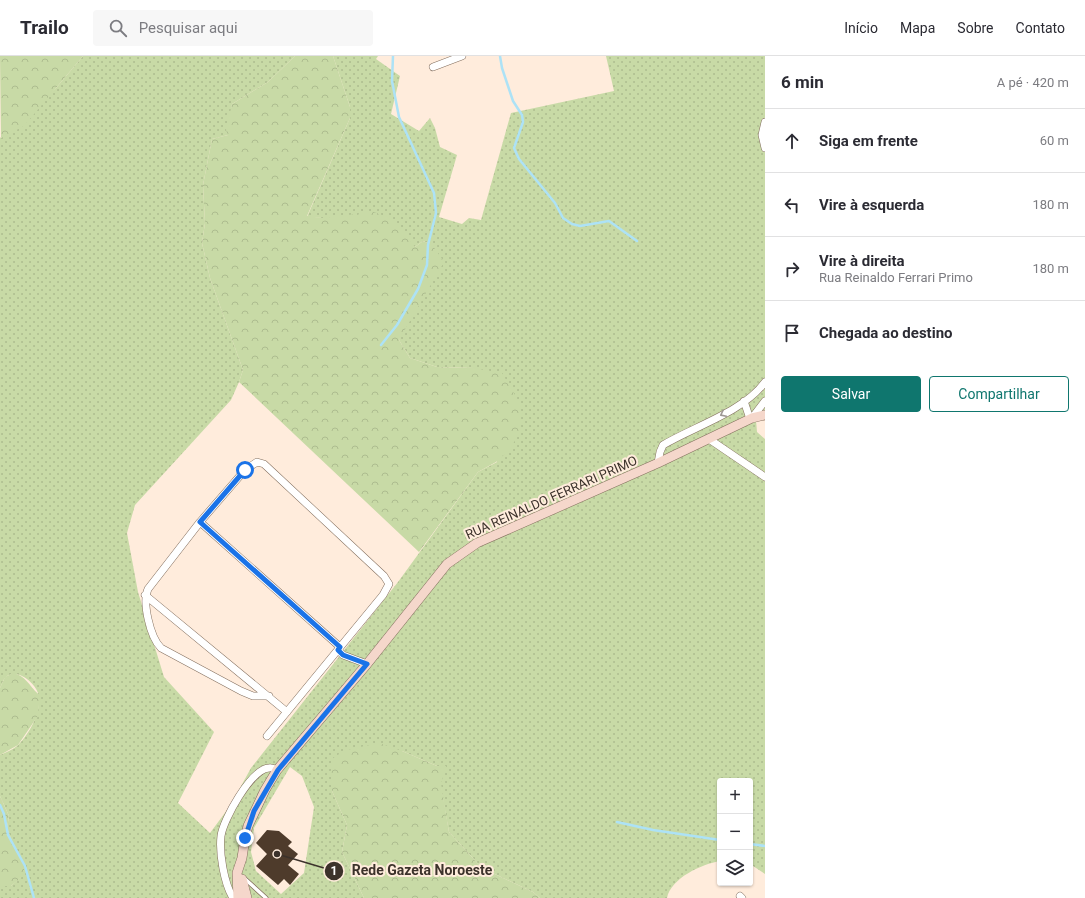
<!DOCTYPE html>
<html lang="pt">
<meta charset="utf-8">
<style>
body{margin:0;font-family:Roboto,sans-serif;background:#f7f7f7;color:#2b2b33}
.controls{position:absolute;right:12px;bottom:12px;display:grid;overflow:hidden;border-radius:4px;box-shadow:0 1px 3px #0004}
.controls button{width:36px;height:36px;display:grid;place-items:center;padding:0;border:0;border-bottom:1px solid #e1e1e2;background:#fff;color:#2b2b33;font:20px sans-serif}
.stop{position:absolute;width:12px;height:12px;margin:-9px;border:3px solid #1a73e8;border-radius:50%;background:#fff}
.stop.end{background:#1a73e8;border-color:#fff;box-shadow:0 1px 4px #0008}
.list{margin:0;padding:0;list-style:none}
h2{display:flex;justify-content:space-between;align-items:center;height:52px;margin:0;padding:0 16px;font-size:17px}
h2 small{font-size:13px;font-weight:400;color:#7c7c81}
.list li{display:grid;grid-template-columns:26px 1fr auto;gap:12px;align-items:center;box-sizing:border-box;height:64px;padding:0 16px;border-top:1px solid #e1e1e2}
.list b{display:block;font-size:15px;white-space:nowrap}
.list p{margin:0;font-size:13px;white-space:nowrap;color:#7c7c81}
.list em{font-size:13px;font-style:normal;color:#7c7c81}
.actions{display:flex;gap:8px;padding:12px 16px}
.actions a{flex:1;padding:9px 0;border:1px solid #0f766e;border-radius:4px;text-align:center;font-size:14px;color:#0f766e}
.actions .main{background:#0f766e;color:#fff}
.icon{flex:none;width:22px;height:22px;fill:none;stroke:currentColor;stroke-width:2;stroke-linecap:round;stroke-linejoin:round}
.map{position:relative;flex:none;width:765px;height:842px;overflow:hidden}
header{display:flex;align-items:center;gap:24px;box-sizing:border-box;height:56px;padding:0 20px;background:#fff;border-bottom:1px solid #e1e1e2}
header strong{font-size:19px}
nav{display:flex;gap:22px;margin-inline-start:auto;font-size:14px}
.search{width:280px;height:36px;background:#f7f7f7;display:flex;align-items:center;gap:10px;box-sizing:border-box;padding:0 14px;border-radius:4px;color:#7c7c81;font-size:15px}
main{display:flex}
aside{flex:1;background:#fff}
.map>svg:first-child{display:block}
.grass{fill:url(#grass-dots);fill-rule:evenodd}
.forest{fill:url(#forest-crowns)}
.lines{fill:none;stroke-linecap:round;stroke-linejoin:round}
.stream{stroke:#ade2f6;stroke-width:2.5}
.building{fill:#4e3b2b}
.lane-casing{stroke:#836e5d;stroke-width:5}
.street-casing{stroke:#836e5d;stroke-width:8}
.secondary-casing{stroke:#836e5d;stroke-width:10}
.lane{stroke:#fff;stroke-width:3.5}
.street{stroke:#fff;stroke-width:7}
.secondary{stroke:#f5d7cb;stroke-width:9}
.oneway{stroke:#9e9895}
.route{stroke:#1a73e8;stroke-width:5}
.labels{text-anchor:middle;stroke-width:4;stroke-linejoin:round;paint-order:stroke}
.street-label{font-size:13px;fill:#3c322b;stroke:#ffecdc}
.leader{fill:none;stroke:#3c322b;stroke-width:1.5}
.callout-dot{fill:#3c322b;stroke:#ffecdc;stroke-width:1.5}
.mark-label{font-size:12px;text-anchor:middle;font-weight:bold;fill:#fff}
.callout-label{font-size:14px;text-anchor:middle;font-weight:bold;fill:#3c322b;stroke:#ffecdc;stroke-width:4;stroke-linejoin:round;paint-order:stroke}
</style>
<header>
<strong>Trailo</strong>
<div class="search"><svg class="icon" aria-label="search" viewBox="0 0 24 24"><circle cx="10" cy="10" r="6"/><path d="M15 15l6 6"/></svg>Pesquisar aqui</div>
<nav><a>Início</a><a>Mapa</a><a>Sobre</a><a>Contato</a></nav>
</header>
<main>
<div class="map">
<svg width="765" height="842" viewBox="0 0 765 842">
<defs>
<pattern id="grass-dots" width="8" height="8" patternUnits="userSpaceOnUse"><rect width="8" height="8" fill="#c8daa6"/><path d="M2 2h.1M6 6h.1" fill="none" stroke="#adbc8f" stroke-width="1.8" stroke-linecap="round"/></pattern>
<pattern id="forest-crowns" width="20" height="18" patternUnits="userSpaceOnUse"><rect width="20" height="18" fill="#c8daa6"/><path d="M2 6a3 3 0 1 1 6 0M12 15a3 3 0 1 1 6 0" fill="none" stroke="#adbc8f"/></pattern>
</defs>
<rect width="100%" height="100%" fill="#ffecdc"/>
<path class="grass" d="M83 0H295L268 26 232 48 228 79 212 83 203 129 205 167 202 187 210 222 243 314 239 326 231 344 135 449 127 477 138 536 164 621 214 676 178 747 210 777 230 750 251 712 398 526 478 416 497 406 473 312 437 311 410 302 399 284 428 187 423 185 415 191 322 162 307 161 350 62V51L333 0H378L376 3 400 20 391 58 419 75 430 62 435 72 440 91 457 99 439 161 462 168 469 162 481 164 511 57 614 35 606 0H765V360L756 364 757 376 765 383V818L750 808V725H720V805C702 808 671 822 667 842H540L533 836 482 812 449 776 437 710 402 695 332 735 347 769 342 796 364 842H0V830H11L23 819 24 808 14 790 7 772 9 760 0 740V699C6 696 12 694 17 690 29 679 43 654 38 637 34 626 17 612 6 621 3 623 2 629 0 632V81L1 82 56 32ZM290 711 302 720 314 751 304 817 281 838 256 815 251 796 254 772Z"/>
<path class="forest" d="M0 0H83L24 70 1 82Z
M295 0H333L350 51V62L307 160 322 162 374 156 387 161 399 169 415 191 423 185 428 187 429 184 444 206 399 284 410 302 437 311 473 312 502 317 519 346 520 376 510 393 496 406 478 416 419 496 239 326 243 314 210 222 202 187 205 167 203 129 212 83 228 79 226 74 232 48 268 26Z
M13 617C27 620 30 632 40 639L38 659 31 670 18 689 0 699V632L5 621Z
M379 687 402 695 437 710H446L441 728 449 776 482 812 533 836 540 842H364L342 796 347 769 332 735 331 704 342 695Z
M0 740 9 760 7 772 14 790 24 808V819L11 830H0Z"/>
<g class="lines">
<path class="stream" d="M500 0 502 12 513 45 522 59 523 66 514 92 519 103 555 147 563 162 572 168 580 170 609 165 637 185
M381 289 397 269 418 233 427 209 428 189 436 157 434 137 399 61 392 25 393 0
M0 749 4 758 8 779 25 810 34 842
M617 766 653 774 720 784
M750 788 765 790"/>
</g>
<path class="building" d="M267 774 279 775 292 786 288 790 298 798 288 809 299 818 290 829 284 823 278 829 256 810 267 798 256 787Z"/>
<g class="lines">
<g class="lane-casing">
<path id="lane" d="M244 822 266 842"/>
</g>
<g class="street-casing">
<path id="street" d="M433 11 462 0
M765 66 762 79 765 92
M744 345 750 363
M752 362 765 345
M709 383 765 421
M658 407 660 396 663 389C695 370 743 356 765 326
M200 466 340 591
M145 539 287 656
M338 594 343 599 367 608
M267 680 383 539 389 528 384 520 264 408 257 406 245 414 200 466 148 533C142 546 150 581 161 592L241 635 253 640H269
M740 840 742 842
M233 842C224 827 219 797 221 780 223 764 251 713 269 712 271 711 275 713 277 714"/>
</g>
<g class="secondary-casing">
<path id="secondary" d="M242 823 247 842
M238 842 237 817 242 802 245 782 248 770 265 734 277 714 367 608 447 508 477 487 658 407 752 362 765 359"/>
</g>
<use href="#lane" class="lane"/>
<use href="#street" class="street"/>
<use href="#secondary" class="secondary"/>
</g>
<defs><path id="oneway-chevron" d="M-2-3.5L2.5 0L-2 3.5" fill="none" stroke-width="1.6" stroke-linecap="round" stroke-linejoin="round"/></defs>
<use class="oneway" href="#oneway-chevron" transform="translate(723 358) rotate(153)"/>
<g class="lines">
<path class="route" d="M245 782 254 755 278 714 367 608 343 599 338 594 340 591 200 466 245 414"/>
</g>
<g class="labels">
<g class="street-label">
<text transform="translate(551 441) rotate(-24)" y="5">RUA REINALDO FERRARI PRIMO</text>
</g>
</g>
<path class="leader" d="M277 798L334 815"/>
<g class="callout-dot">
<circle cx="277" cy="798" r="4"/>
<circle cx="334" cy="815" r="10"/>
</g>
<g class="mark-label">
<text x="334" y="819">1</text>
</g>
<g class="callout-label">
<text x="422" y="819">Rede Gazeta Noroeste</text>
</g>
</svg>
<div class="controls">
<button>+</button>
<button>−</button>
<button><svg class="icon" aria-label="layers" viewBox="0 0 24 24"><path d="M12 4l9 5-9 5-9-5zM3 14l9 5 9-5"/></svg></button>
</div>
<div class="stop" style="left:245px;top:414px"></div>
<div class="stop end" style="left:245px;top:782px"></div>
</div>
<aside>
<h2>6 min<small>A pé · 420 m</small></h2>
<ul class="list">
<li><svg class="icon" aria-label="ahead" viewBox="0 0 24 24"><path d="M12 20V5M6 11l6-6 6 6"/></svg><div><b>Siga em frente</b></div><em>60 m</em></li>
<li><svg class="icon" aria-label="left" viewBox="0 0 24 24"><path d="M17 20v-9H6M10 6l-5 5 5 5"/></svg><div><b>Vire à esquerda</b></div><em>180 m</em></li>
<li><svg class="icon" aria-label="right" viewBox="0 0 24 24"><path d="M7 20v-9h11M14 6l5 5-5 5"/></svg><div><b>Vire à direita</b><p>Rua Reinaldo Ferrari Primo</p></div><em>180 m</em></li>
<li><svg class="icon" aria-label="arrive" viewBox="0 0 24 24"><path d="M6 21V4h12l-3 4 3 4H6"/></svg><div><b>Chegada ao destino</b></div></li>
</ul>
<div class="actions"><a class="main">Salvar</a><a>Compartilhar</a></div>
</aside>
</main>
